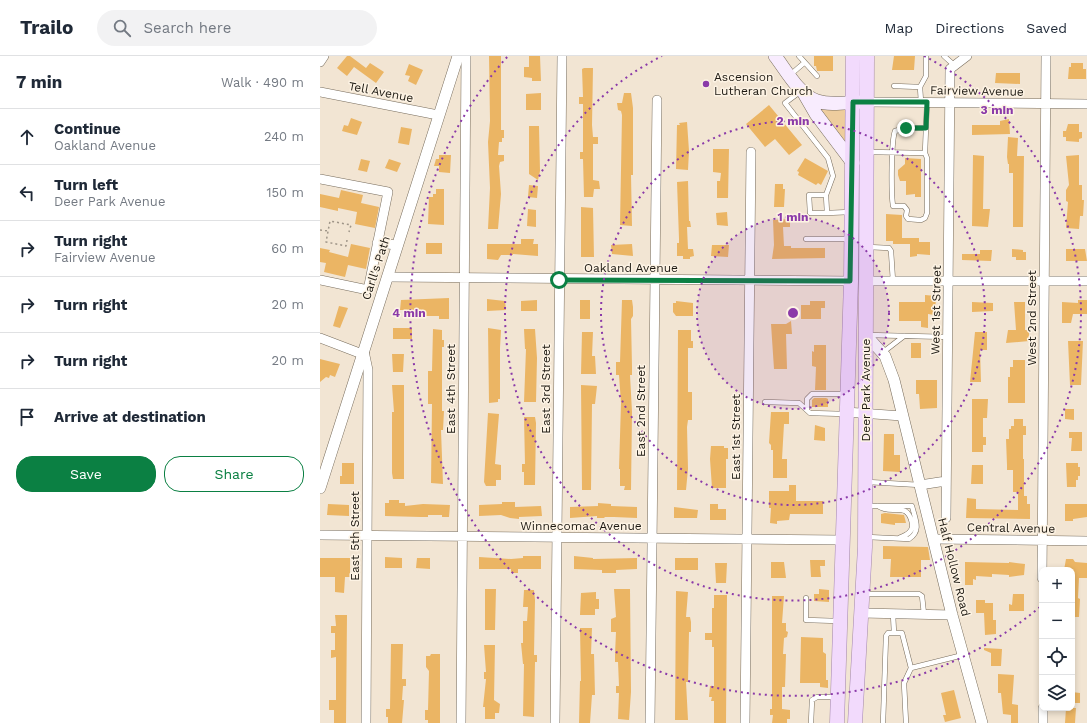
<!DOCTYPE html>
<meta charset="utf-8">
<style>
body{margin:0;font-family:"Work Sans",sans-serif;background:#f2f2f3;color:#1f2937}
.controls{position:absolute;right:12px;bottom:12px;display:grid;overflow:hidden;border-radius:8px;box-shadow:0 2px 6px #0003}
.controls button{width:36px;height:36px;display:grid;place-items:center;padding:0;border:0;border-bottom:1px solid #e0e1e3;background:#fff;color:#1f2937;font:20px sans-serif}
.stop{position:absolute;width:12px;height:12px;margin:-9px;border:3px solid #0b8043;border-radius:50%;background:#fff}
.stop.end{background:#0b8043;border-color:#fff;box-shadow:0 1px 4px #0008}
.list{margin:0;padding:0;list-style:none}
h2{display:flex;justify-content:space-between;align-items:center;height:52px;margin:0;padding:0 16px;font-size:17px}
h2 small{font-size:13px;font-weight:400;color:#747a83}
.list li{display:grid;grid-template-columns:26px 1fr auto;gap:12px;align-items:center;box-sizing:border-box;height:56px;padding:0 16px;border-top:1px solid #e0e1e3}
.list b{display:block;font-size:15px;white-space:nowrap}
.list p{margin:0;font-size:13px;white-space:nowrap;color:#747a83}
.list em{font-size:13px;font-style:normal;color:#747a83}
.actions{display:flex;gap:8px;padding:12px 16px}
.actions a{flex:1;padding:9px 0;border:1px solid #0b8043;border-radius:16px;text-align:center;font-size:14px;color:#0b8043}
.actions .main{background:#0b8043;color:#fff}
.icon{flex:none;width:22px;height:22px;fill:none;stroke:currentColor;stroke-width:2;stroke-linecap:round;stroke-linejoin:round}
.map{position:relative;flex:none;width:767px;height:667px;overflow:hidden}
header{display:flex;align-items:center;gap:24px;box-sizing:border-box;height:56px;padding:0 20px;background:#fff;border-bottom:1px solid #e0e1e3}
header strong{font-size:19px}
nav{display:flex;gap:22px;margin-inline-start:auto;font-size:14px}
.search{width:280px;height:36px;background:#f2f2f3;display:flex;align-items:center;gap:10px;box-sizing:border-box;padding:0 14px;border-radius:22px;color:#747a83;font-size:15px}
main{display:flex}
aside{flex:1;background:#fff}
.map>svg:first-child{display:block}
.green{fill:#eecd9e}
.building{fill:#ebb564}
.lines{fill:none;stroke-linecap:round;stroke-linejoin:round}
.service-casing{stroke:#776c5c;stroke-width:5.5}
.minor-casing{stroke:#776c5c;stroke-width:10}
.tertiary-casing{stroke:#776c5c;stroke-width:12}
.secondary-casing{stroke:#776c5c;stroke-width:14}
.primary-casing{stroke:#a287a9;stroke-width:15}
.path{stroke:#9f9588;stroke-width:1.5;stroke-dasharray:2 3;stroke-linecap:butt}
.service{stroke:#fff;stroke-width:4.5}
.minor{stroke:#fff;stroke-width:9}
.tertiary{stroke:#fff;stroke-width:11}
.secondary{stroke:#f8ecfe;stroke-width:13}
.primary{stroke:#f2dafc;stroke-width:14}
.route{stroke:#0b8043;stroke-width:5}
.ring{fill:none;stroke:#8b3aa9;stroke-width:2;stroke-dasharray:2 4}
.poi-dot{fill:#8b3aa9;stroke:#fdf3e4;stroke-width:1.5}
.labels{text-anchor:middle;stroke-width:3;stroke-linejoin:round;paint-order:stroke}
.poi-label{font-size:12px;fill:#1e1a13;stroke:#fdf3e4;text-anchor:start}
.street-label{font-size:12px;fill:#1e1a13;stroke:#fdf3e4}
.centre{fill:#8b3aa9;stroke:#fdf3e4;stroke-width:2}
.ring-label{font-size:12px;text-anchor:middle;font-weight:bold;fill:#8b3aa9;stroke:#fdf3e4;stroke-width:3;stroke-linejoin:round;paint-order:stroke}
</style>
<header>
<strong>Trailo</strong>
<div class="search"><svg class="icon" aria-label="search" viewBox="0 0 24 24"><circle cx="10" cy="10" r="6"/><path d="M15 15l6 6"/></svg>Search here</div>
<nav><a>Map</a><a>Directions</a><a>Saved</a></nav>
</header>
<main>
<aside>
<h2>7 min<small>Walk · 490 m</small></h2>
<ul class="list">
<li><svg class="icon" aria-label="ahead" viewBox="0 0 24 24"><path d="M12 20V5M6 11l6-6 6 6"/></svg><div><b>Continue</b><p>Oakland Avenue</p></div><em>240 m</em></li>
<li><svg class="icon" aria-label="left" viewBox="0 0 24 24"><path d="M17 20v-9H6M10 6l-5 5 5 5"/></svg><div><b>Turn left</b><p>Deer Park Avenue</p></div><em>150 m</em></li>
<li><svg class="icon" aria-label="right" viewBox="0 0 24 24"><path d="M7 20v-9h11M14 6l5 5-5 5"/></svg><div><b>Turn right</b><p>Fairview Avenue</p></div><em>60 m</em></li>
<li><svg class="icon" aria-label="right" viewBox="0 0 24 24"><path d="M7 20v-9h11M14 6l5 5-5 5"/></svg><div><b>Turn right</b></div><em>20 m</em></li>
<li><svg class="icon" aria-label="right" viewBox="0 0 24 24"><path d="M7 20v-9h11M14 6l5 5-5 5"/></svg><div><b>Turn right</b></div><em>20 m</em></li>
<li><svg class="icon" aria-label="arrive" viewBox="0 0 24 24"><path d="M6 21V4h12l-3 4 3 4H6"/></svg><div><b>Arrive at destination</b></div></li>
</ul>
<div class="actions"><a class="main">Save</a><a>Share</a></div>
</aside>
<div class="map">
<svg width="767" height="667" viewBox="0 0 767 667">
<rect width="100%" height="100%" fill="#f2e5d3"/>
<path class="green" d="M498 52 525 54V88Z"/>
<path class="building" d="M27 0H30L46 12 50 7 64 16 56 27 34 11 27 20 17 12Z
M169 0H181V74H184V82H182V86H179L178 99H184V105L180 106 179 110 181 138 178 173H168L170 132 168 86 170 65Z
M209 0H220L221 25H212V22L204 21V11H209Z
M494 0H513V15H497L496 10H494Z
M574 0H595L594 14H572Z
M751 7H763V13H766V23H748L749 11H751Z
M89 8 103 14 96 29 88 25 90 20 85 19Z
M264 12H273L272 69 273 81H278V88H273V124L279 125 280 133H274L273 141H264L263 103H260V96H263V48H259V41H263L262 13Z
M676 17H700V28L675 27Z
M221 37V54H206V38Z
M304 37H311L313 52V119H311L312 170 300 169 302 59 301 55 298 54 297 47H302Z
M449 49 482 89 469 99 455 83 445 91 426 68Z
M31 62 42 66 37 79 22 75 24 69 28 70Z
M689 63 690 78 652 79V69H680V65Z
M367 66 369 95 368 114 356 113 357 69H360L359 67Z
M748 68H759V76H762V82L759 83V86L746 85V81H743V75H746Z
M209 70H219L220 115 218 124 209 118Z
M81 71 92 73 89 89 78 87Z
M688 81 698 82 697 100H704L703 171H693V117H689V108H688L687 101Z
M393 93H409L408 142H397V125H400L401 117 393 116Z
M119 99H131L130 117 119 116V110H114L116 103H119Z
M653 99 664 100 663 153H670L668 171 652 170Z
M759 99V129H762V144H764L763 160H760L759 173 746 172 748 146 746 145V134L749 129 746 100Z
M485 102 508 115 501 129 498 127 496 129 478 119 479 116 477 115Z
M585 102 601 103V141H595V138L586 139V125H580L578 119V114L585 108Z
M41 103 50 105 47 116 38 114Z
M69 103 81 107 77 116 65 112Z
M368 125 369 165H370L371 171H367L368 193H373L374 200 370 201V203H363V200H357V187H359V183L357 126Z
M455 128H463V133H465L464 151H454Z
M209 129 218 130 217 142 208 141Z
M116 133H124V169L108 168 109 141H113V138H116Z
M21 134 43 139 41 147 59 151 55 172 35 168 37 156 18 152V155L0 151V138L19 142Z
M261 151 273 152 274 201H261Z
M208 153 216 154V171L207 170Z
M407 156 408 170 397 169 396 157Z
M566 158 582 159V182H599V186H610V199L597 198V200L590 201V188H573V185H566Z
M470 163V171H463L464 190H471V192H505V202L452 203 454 189 453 164Z
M201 183H214L213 188H218V200L193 198V199H181L178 204 167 203V188H201Z
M106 187H122V198H106Z
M31 188 50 192 46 213 28 209 25 221 4 216 6 207 0 206V192L10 194 9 196 28 201Z
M312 188 313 200 292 198 291 189Z
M392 189H409L408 201 391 200Z
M692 193 703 194V196H706V204H696V201H692Z
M746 193H765L767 205H746Z
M660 194H672L671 205 642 204V198H660Z
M605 239 616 240 615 259 608 258V272L601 271V265H579V246H605Z
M129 242V263H119V260H101V254H80L81 244Z
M167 243 185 245 186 254 167 255Z
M217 244V255H201V245Z
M260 244H270V263H260Z
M302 244H312L313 251V260L311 263 312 311V319H310L312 356 311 434H304L305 430H300V413H299L301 347 299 319H296V306H300Z
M758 244H767V258H753L751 267H742V246L758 247Z
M356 245 373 247V260H356L353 256V247H356Z
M490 245H505V252H501V263H481V249H490Z
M652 246 673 247V255L652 256Z
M694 246H705V274H709V285L686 287 688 274H696Z
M19 250 28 252 20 272 13 270Z
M471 265 472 278H466L467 313H454L451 268H466Z
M73 272H92V283H73Z
M168 272 181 274 180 292V343H178V346L169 347Z
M113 273 122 274V284H124V291H122V355H124L123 374H121L123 428 111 427 112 348H108V315H112Z
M204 273H215L217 302 216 346H204L206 293H205Z
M358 274H371V285H373V292H368V336H372V364H368L367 371 368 413 366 434H357Z
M262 276H273L272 300H275L276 318H261Z
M655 276H667V294H660L661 326H650Z
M748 285H763L761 329H750Z
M591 287H601V302H591Z
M494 289H506V334H495L496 311 492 310V295L494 296Z
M72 298H84L83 316H73Z
M0 303 20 308 15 321 10 319 9 322 6 321 0 326Z
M693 304H705V347H688V321H690V311H693Z
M596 324H617V352L600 353 599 338H596Z
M72 329H84V423H73L72 417V356H74Z
M261 329 277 330 275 348H272L271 434H262Z
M494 342H506L508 343V351H492V344Z
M652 343H668L667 362H663V381H666V389H663V396H652Z
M745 353H754V364L745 363Z
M451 356H469V368H464L462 403H467V422H453V394H451V389L449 387Z
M168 357 179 358 175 408 181 409V424H176V430H166L164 426Z
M204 361H215L216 367 215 429H204V416H202V408H205Z
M694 363H703V370H706V379H703V403H704V440H707V448H710V463L646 462 647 442 656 443V453L698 454V436H693V414H687V409L686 383H689V373H691V370H694Z
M495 369 505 372V385L494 384Z
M749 376H762V395H751L752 382H749Z
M564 378H574V399H580V416L563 415Z
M391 390H404V392H408V403H406V432H392L390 403Z
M22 407H34V428H20V420H22Z
M746 407H758V411H760V420H758V424H756V431H747Z
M652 409H663V428H651Z
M469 429H476V445H503V458H470L469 464 457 465V468L450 467 451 452H449V435H469Z
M69 444H79V447H85V450L103 448 130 449 129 461H122V459H108V461H101L65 460V447H69Z
M182 446H195V451L221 450 222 460 199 461V463L190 462 181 459 159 460V449L182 448Z
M278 447 291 448V450L317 451V462L294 461H285L284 462H277V460L250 462V451L278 450Z
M8 448 29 449V460L7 459Z
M390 448H398V453H406V464H390Z
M745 448H767V461L753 463V465H745Z
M354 451 378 454 377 462H354Z
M565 457 584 459 586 467H575V469L561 467V458Z
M563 490 608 491 610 504H601V521H570L571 503H563Z
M203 500H221V513H198V517H191V513H159V501L191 503 203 502Z
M254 500 273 502V503L317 502V513L296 514V517H282V514L254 513Z
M65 501 82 502V512H65Z
M0 502H30V521H25L24 537 15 536V521H0Z
M97 502H110V513L96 512Z
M355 502H378V514H355Z
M746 503H753L755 506 767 507V522H759L758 542 760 543 759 561H752V514H744Z
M490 504H505V510H500L501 521H491Z
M451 506H464L466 522H451Z
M645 506 689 507V506L705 508 704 519 689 521V519L672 518V521L656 520V524L653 523V529H645Z
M395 507H407L406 527H396Z
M165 533H176L175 574H165Z
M294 533H310L311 636 309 664 298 663 299 637H296V630H299L298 606H295V598L296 576H291V563L296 561Z
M499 533 509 534V546L494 545V538H499Z
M204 534H214L215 544 214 599H217V606H215L214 661 203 660 204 608H203L201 587H203V565H207L208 551H203Z
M356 535 368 536 366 561H370L371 566V576H369L368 626H366L368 664H355Z
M276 536V543H279V553H275V559H260L261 537Z
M693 538H704V555H689V548L692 549Z
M394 539H407L406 667H394V645H391L392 641H389L390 630H394V591H392V584H385V577H392V552H394Z
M452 540H464L462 567H466V575L468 576 467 581 464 582 463 598H466L465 631H462V653L470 654V663H467V667H452L453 659H450V653H452Z
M656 544H665V547H673V564H676V578L665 579 664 557H656Z
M15 559H27L26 667H14V654H9V644H16V601L11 602V594H15V577H11V570H16Z
M260 572H272L271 598H274L275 639H272L270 667H259L260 625H261Z
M481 581 503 582V596L506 598V624H508V632L500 631V627H480Z
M71 588H83L82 623H86V630H83L82 644H84L82 667H68V661H66V653H70Z
M164 589H175L174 644 180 648 179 657H175V663H165V651H163L166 623H164V616H166Z
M664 592 682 593 681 610H671V597L664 594Z
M111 598H120V667H108V664H105V654H108L109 615 106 611V600H110Z
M678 618 694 619 692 648 698 649V667H691V659L683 658 681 637H678Z
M634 634 641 662 625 666 623 659H626L621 637Z
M752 636 760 637V647H752Z
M746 652H756L755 667H745Z"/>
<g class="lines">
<g class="service-casing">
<path id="service" d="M479 0 497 20
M624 0 634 9
M470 19 484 7
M574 30 600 31 601 46
M600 31 606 20V0
M481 35 465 47 508 102 513 120 506 139 507 157 530 156
M548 96 605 97 607 102V157L605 162 601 164 588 163 586 160 587 154 584 150H573C571 137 571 86 575 75L586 72H606
M605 97 607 46
M506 139H489L490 157H507
M486 183H530
M548 191 569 192 571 195 573 225
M548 279 628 281
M562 297 584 280
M445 346 479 347 490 357 525 358
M487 354V343L492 338H526
M548 426 600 429
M547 450H592C595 463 602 475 589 483L547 481
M558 450C572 460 587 444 592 467 594 476 586 479 579 482
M545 538H599L602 540 604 558
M486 542V564L518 565
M573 558 574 577
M591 612 643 599
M491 667 492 644 497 641H516
M563 667 566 580 568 577H582L591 612 584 627 586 667"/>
</g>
<g class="minor-casing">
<path id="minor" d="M0 6 4 0
M0 36 118 59
M547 46 767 48
M0 123 68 136 48 234 0 224
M57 187 77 189
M67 221 531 225
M546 225H767
M0 282 42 298
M44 295 48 314 46 667
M526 356 582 360
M600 429 626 425
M626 462 630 13 647 0
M0 479 522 484
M614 483 767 485
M722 522 726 1
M542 557 632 559
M723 652V667
M141 667 146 0
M235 667 242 0
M330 667 337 44
M425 667 431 96"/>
</g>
<g class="tertiary-casing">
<path id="tertiary" d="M546 279 565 300 574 324 632 559 662 667
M0 432 138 0"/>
</g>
<g class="secondary-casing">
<path id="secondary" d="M455 0C466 14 479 39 497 45 511 50 528 46 543 46
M485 39 496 58 533 107"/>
</g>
<g class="primary-casing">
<path id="primary" d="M517 667 531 225 533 0
M535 667 545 491 547 0"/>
</g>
<path class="path" d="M0 174 8 175
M27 184 26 190 6 186 10 165 31 169 29 176"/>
<use href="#service" class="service"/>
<use href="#minor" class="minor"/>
<use href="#tertiary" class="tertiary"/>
<use href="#secondary" class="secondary"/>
<use href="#primary" class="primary"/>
</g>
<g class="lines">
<path class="route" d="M239 224 530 225 533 46H607L606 72H586"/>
</g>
<circle cx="473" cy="257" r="96" fill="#8b3aa9" fill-opacity=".12"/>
<g class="ring">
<circle cx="473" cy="257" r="96"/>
<circle cx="473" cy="257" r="192"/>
<path d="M604 0A288 288 0 1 1 342 0"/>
<path d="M720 551A384 384 0 0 1 188 0"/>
</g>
<circle class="poi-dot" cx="386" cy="28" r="4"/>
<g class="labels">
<g class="poi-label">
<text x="394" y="25">Ascension<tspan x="394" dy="14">Lutheran Church</tspan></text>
</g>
<g class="street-label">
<text transform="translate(657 35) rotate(1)" y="4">Fairview Avenue</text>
<text transform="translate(61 36) rotate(11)" y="4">Tell Avenue</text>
<text transform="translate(56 212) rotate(-72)" y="4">Carll's Path</text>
<text x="311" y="216">Oakland Avenue</text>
<text transform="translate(616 254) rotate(-89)" y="4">West 1st Street</text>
<text transform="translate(712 262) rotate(-90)" y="4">West 2nd Street</text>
<text transform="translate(131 333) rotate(-90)" y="4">East 4th Street</text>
<text transform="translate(226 333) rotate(-90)" y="4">East 3rd Street</text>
<text transform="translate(546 334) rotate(-90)" y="4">Deer Park Avenue</text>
<text transform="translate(321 355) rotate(-90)" y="4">East 2nd Street</text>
<text transform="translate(416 381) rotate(-90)" y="4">East 1st Street</text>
<text x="261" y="474">Winnecomac Avenue</text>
<text transform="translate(691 472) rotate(1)" y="4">Central Avenue</text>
<text transform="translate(35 480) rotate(-90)" y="4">East 5th Street</text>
<text transform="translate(634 511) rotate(76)" y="4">Half Hollow Road</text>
</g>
</g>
<circle cx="473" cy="257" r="6" class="centre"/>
<g class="ring-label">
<text x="677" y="58">3 min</text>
<text x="473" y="69">2 min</text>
<text x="473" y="165">1 min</text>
<text x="89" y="261">4 min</text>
</g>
</svg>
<div class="controls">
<button>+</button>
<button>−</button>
<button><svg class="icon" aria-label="locate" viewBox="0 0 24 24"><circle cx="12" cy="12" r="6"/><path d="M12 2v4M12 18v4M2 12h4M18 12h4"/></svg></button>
<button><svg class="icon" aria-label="layers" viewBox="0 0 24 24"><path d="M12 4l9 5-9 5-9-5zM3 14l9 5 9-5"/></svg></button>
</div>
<div class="stop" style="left:239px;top:224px"></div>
<div class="stop end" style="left:586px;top:72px"></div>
</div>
</main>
